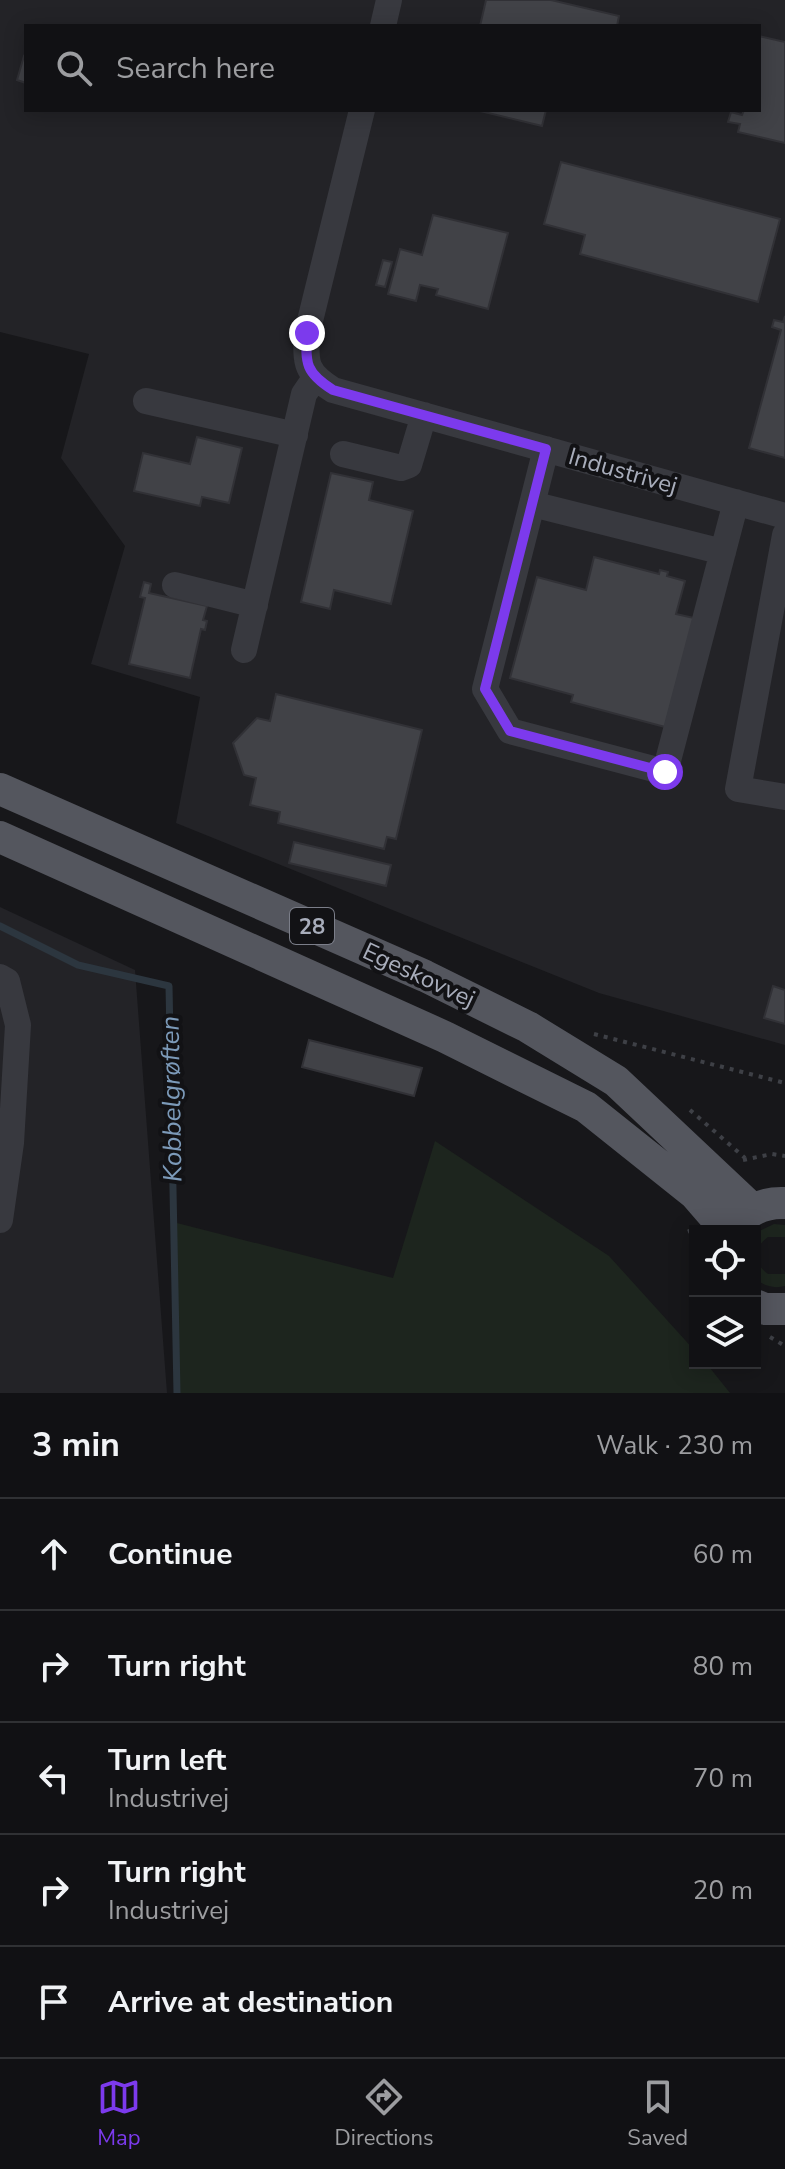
<!DOCTYPE html>
<meta charset="utf-8">
<style>
body{margin:0;font-family:"Nunito Sans",sans-serif;background:#1e1f22;color:#f1f3f6}
.controls{position:absolute;right:24px;bottom:24px;display:grid;overflow:hidden;border-radius:0px;box-shadow:0 4px 20px #0003}
.controls button{width:72px;height:72px;display:grid;place-items:center;padding:0;border:0;border-bottom:2px solid #303134;background:#111114;color:#f1f3f6;font:40px sans-serif}
.stop{position:absolute;width:24px;height:24px;margin:-18px;border:6px solid #7c3aed;border-radius:50%;background:#fff}
.stop.end{background:#7c3aed;border-color:#fff;box-shadow:0 2px 8px #0008}
.list{margin:0;padding:0;list-style:none}
h2{display:flex;justify-content:space-between;align-items:center;height:104px;margin:0;padding:0 32px;font-size:34px}
h2 small{font-size:26px;font-weight:400;color:#9c9da0}
.list li{display:grid;grid-template-columns:52px 1fr auto;gap:24px;align-items:center;box-sizing:border-box;height:112px;padding:0 32px;border-top:2px solid #303134}
.list b{display:block;font-size:30px;white-space:nowrap}
.list p{margin:0;font-size:26px;white-space:nowrap;color:#9c9da0}
.list em{font-size:26px;font-style:normal;color:#9c9da0}
.icon{flex:none;width:44px;height:44px;fill:none;stroke:currentColor;stroke-width:2;stroke-linecap:round;stroke-linejoin:round}
.map{position:relative;flex:none;width:785px;height:1393px;overflow:hidden}
.search{position:absolute;background:#111114;box-shadow:0 4px 20px #0003;left:24px;right:24px;top:24px;height:88px;display:flex;align-items:center;gap:20px;box-sizing:border-box;padding:0 28px;border-radius:0px;color:#9c9da0;font-size:30px}
.sheet{height:664px;background:#111114}
nav{display:flex;justify-content:space-around;align-items:center;box-sizing:border-box;height:112px;border-top:2px solid #303134;background:#111114;font-size:22px;color:#9c9da0}
nav a{display:grid;justify-items:center;gap:4px}
nav .on{color:#7c3aed}
.map>svg:first-child{display:block}
.built{fill:#232327;fill-rule:evenodd}
.green{fill:#1d251e}
.lines{fill:none;stroke-linecap:round;stroke-linejoin:round}
.stream{stroke:#2c363f;stroke-width:7}
.building{fill:#414247;stroke:#313136;stroke-width:2}
.path{stroke:#3e4046;stroke-width:4;stroke-dasharray:4 6;stroke-linecap:butt}
.minor{stroke:#38393f;stroke-width:26}
.major{stroke:#54565e;stroke-width:32}
.route{stroke:#7c3aed;stroke-width:10}
.labels{text-anchor:middle;stroke-width:8;stroke-linejoin:round;paint-order:stroke}
.shield{fill:#121215;stroke:#7b7e89;stroke-width:2}
.shield-label{font-size:22px;font-weight:bold;fill:#a8adbb}
.street-label{font-size:24px;fill:#a8adbb;stroke:#121215}
.water-label{font-size:26px;font-style:italic;fill:#7c9ab9;stroke:#121215}
</style>
<div class="map">
<svg width="785" height="1393" viewBox="0 0 785 1393">
<rect width="100%" height="100%" fill="#17171a"/>
<path class="built" d="M0 0H785V1045L599 993 176 823 200 697 91 664 125 546 61 458 89 354 0 332ZM26 26H759V110H26Z
M0 907 135 970 167 1393H0Z"/>
<path class="green" d="M435 1141 609 1256 695 1351V1363H706L730 1393H180L173 1222 393 1278Z
M774 1224 785 1225V1237H768C753 1248 753 1263 768 1274H785V1286C774 1289 763 1286 755 1278V1233Z"/>
<g class="lines">
<path class="stream" d="M0 926 78 965 169 986 177 1393"/>
</g>
<path class="building" d="M486 0H551L619 16 617 26H480Z
M759 36 785 42V143L738 132 740 124 728 122 731 112 742 115 744 110H759Z
M24 56 26 57V83L17 80Z
M476 110H546L542 126Z
M561 162 780 219 758 302 580 254 585 235 544 224Z
M433 215 508 233 488 309 436 295 438 289 420 285 416 301 388 294 400 249 422 255Z
M383 260 392 262 385 287 376 285Z
M785 316V458L749 448 781 330 772 327 774 320 783 322Z
M197 437 242 448 229 503 202 497 200 506 134 491 143 453 190 464Z
M331 473 373 482 369 500 413 511 391 604 334 590 330 609 301 602Z
M594 557 659 574 660 570 668 572 667 576 685 581 676 614 694 618 665 727 571 702 573 695 510 678 537 577 586 590Z
M144 582 151 584 149 593 207 606 203 620 207 621 205 630 201 629 190 678 129 664 145 598 140 597Z
M276 694 422 730 396 839 387 837 384 849 278 823 280 812 250 805 256 778 244 775 233 743 257 718 270 721Z
M294 842 391 865 386 886 289 863Z
M773 986 785 990V1024L764 1018Z
M309 1040 422 1068 414 1096 302 1067Z"/>
<g class="lines">
<path class="path" d="M594 1034 785 1083
M690 1110 745 1158
M743 1160 772 1154 785 1156
M689 1229 695 1245
M770 1337 785 1346"/>
<path class="minor" d="M383 26 389 0
M362 110 307 333C305 364 306 373 333 390L785 516
M146 401 295 435
M546 449 485 689 510 731 665 772 736 502
M343 454 401 468 409 465 424 415
M532 504 723 552
M785 535 738 789 785 797
M175 585 255 605
M244 650 304 394 315 378
M0 977 7 981 18 1025 11 1143 0 1220"/>
<path class="major" d="M0 789 425 976 528 1027 616 1081 752 1209
M0 837 445 1037 586 1107 695 1194 727 1231
M738 1222C751 1208 766 1202 785 1203
M755 1305 765 1309H785"/>
</g>
<g class="lines">
<path class="route" d="M307 333C305 364 306 373 333 390L546 449 485 689 510 731 665 772"/>
</g>
<g class="labels">
<rect class="shield" x="290" y="908" width="44" height="36" rx="6"/>
<g class="shield-label">
<text x="312" y="934">28</text>
</g>
<g class="street-label">
<text transform="translate(623 471) rotate(16)" y="8">Industrivej</text>
<text transform="translate(419 975) rotate(25)" y="8">Egeskovvej</text>
</g>
<g class="water-label">
<text transform="translate(171 1099) rotate(-91)" y="9">Kobbelgrøften</text>
</g>
</g>
</svg>
<div class="controls">
<button><svg class="icon" aria-label="locate" viewBox="0 0 24 24"><circle cx="12" cy="12" r="6"/><path d="M12 2v4M12 18v4M2 12h4M18 12h4"/></svg></button>
<button><svg class="icon" aria-label="layers" viewBox="0 0 24 24"><path d="M12 4l9 5-9 5-9-5zM3 14l9 5 9-5"/></svg></button>
</div>
<div class="stop" style="left:665px;top:772px"></div>
<div class="stop end" style="left:307px;top:333px"></div>
<div class="search"><svg class="icon" aria-label="search" viewBox="0 0 24 24"><circle cx="10" cy="10" r="6"/><path d="M15 15l6 6"/></svg>Search here</div>
</div>
<section class="sheet">
<h2>3 min<small>Walk · 230 m</small></h2>
<ul class="list">
<li><svg class="icon" aria-label="ahead" viewBox="0 0 24 24"><path d="M12 20V5M6 11l6-6 6 6"/></svg><div><b>Continue</b></div><em>60 m</em></li>
<li><svg class="icon" aria-label="right" viewBox="0 0 24 24"><path d="M7 20v-9h11M14 6l5 5-5 5"/></svg><div><b>Turn right</b></div><em>80 m</em></li>
<li><svg class="icon" aria-label="left" viewBox="0 0 24 24"><path d="M17 20v-9H6M10 6l-5 5 5 5"/></svg><div><b>Turn left</b><p>Industrivej</p></div><em>70 m</em></li>
<li><svg class="icon" aria-label="right" viewBox="0 0 24 24"><path d="M7 20v-9h11M14 6l5 5-5 5"/></svg><div><b>Turn right</b><p>Industrivej</p></div><em>20 m</em></li>
<li><svg class="icon" aria-label="arrive" viewBox="0 0 24 24"><path d="M6 21V4h12l-3 4 3 4H6"/></svg><div><b>Arrive at destination</b></div></li>
</ul>
</section>
<nav>
<a class="on"><svg class="icon" aria-label="map" viewBox="0 0 24 24"><path d="M3 6l6-2 6 2 6-2v14l-6 2-6-2-6 2zM9 4v14M15 6v14"/></svg>Map</a>
<a><svg class="icon" aria-label="directions" viewBox="0 0 24 24"><path d="M12 3l9 9-9 9-9-9zM9 14v-3h6M13 9l2 2-2 2"/></svg>Directions</a>
<a><svg class="icon" aria-label="saved" viewBox="0 0 24 24"><path d="M7 4h10v16l-5-4-5 4z"/></svg>Saved</a>
</nav>
